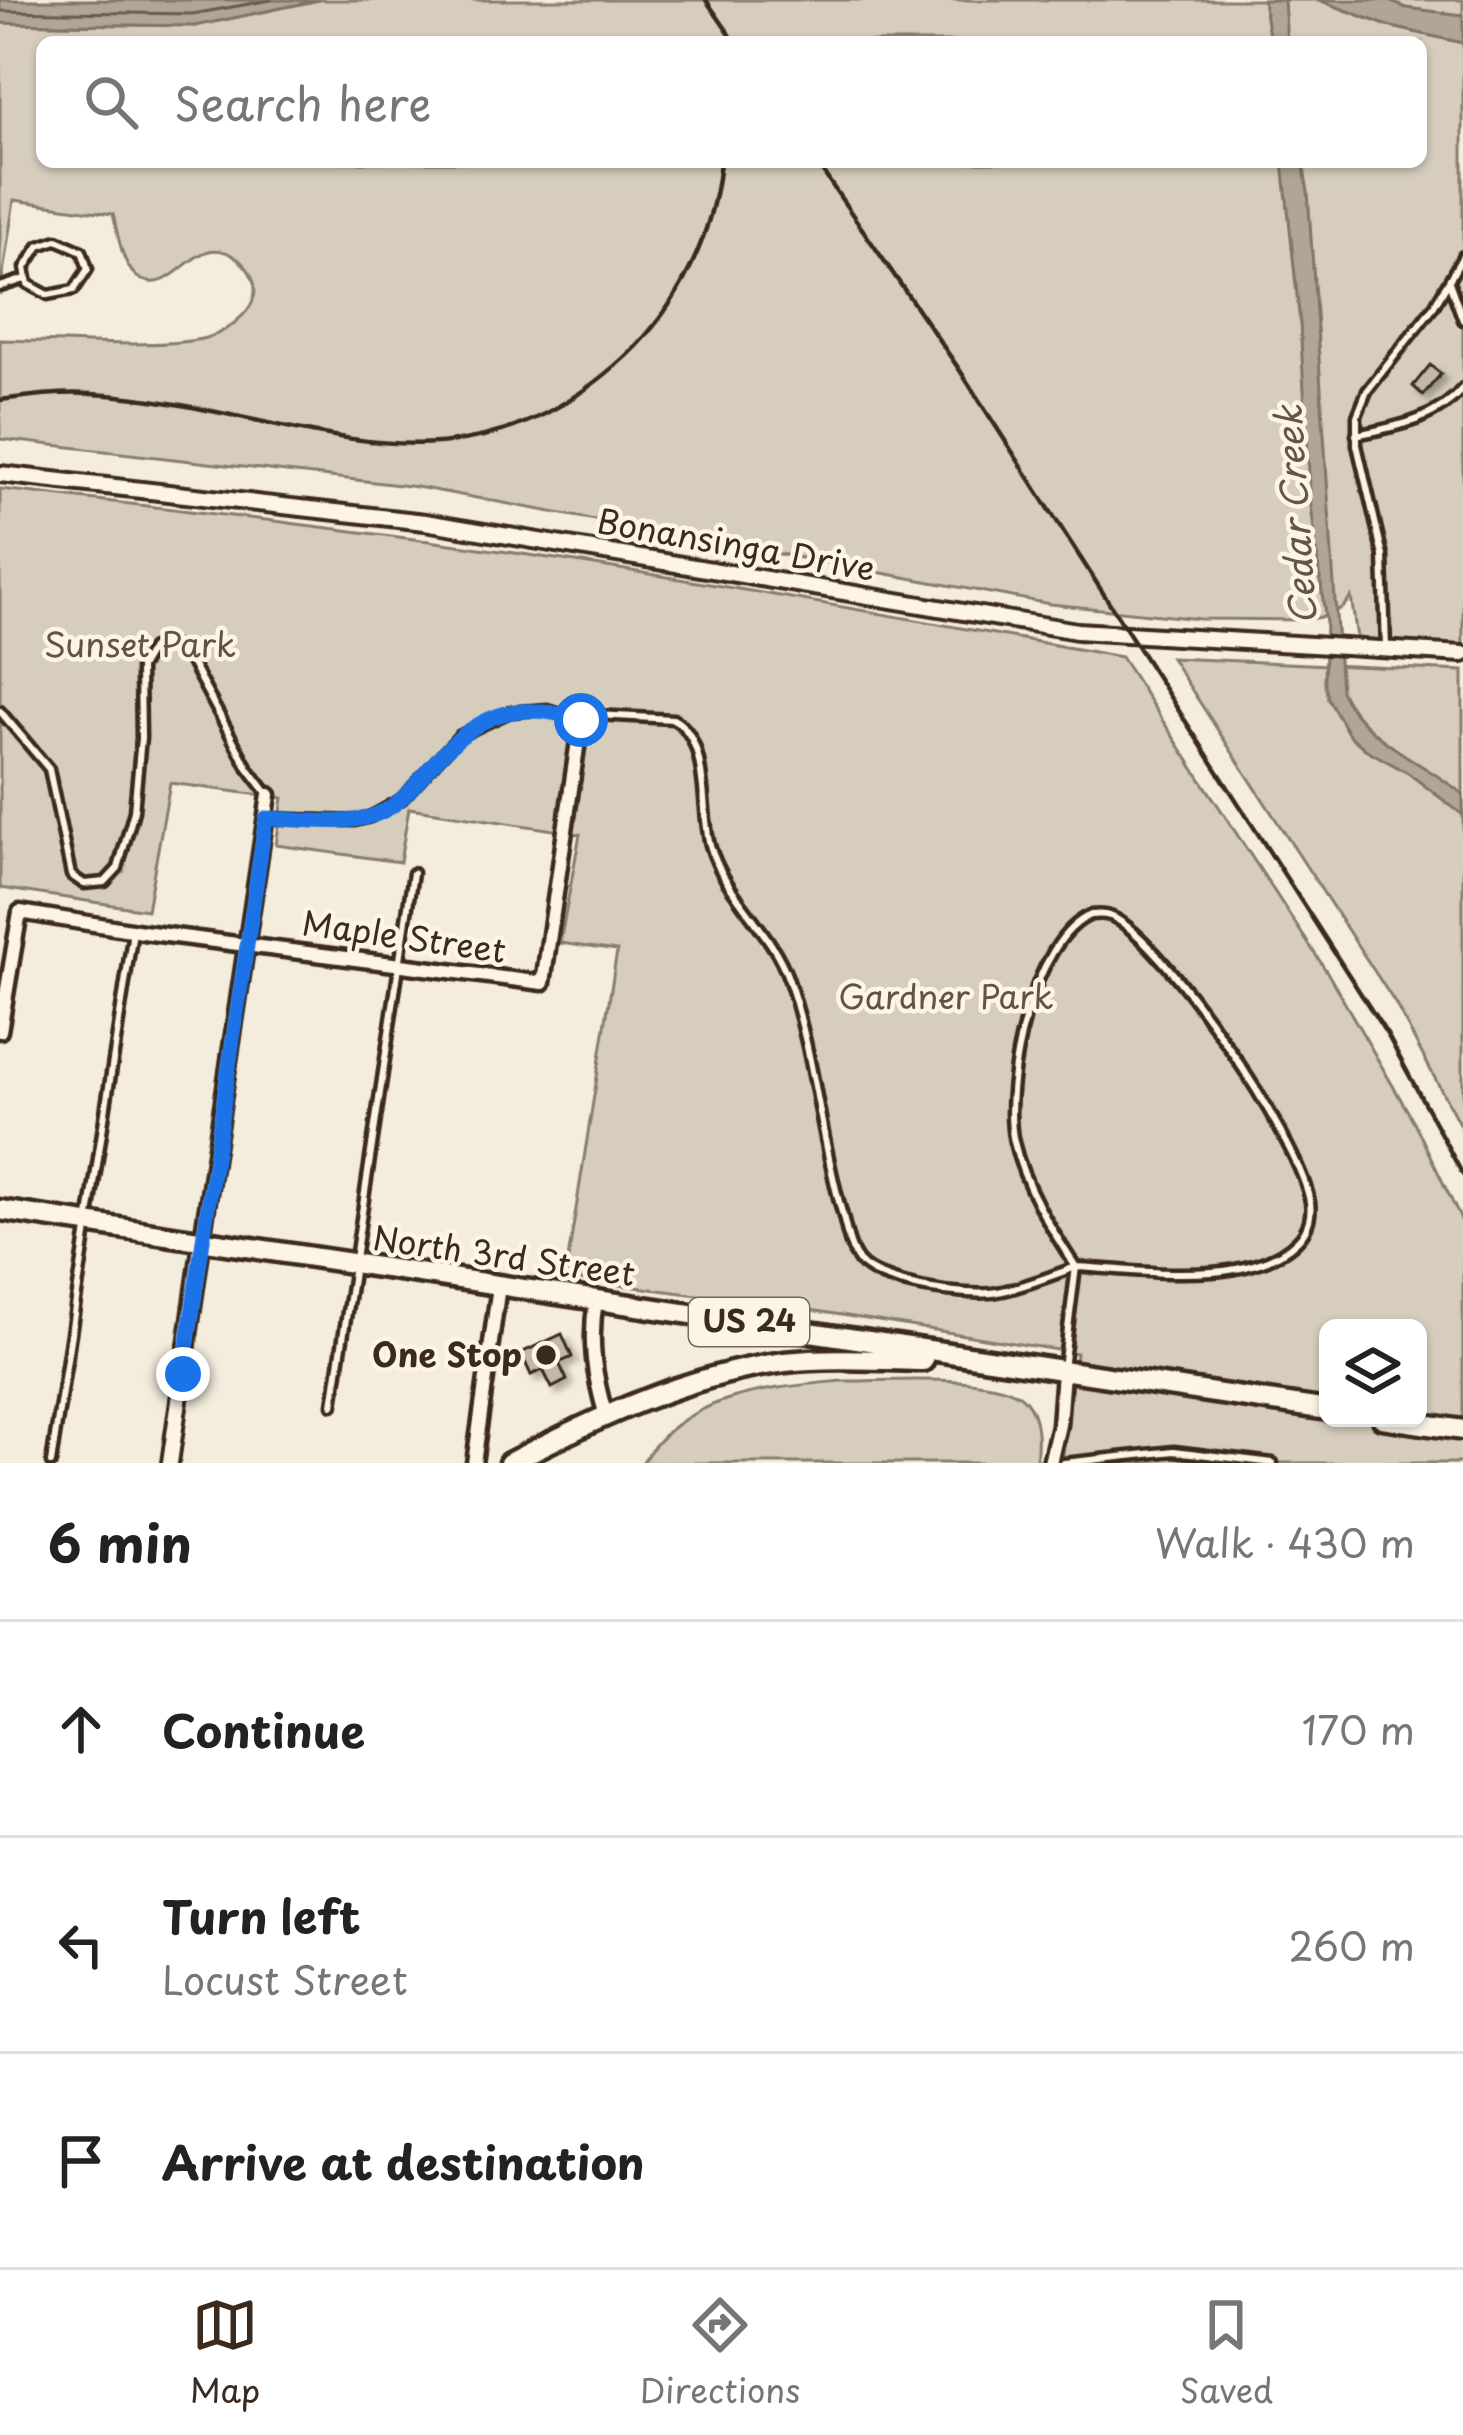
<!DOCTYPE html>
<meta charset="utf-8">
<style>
body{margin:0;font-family:"Playpen Sans",sans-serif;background:#f6f6f6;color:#222}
.controls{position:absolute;right:36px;bottom:36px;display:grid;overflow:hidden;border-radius:18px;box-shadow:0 3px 9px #0004}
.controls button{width:108px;height:108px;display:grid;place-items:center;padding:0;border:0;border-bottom:3px solid #e0e0e0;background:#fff;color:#222;font:60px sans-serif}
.stop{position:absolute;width:36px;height:36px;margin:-27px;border:9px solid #1a73e8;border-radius:50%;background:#fff}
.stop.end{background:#1a73e8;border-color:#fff;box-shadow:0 3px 12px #0008}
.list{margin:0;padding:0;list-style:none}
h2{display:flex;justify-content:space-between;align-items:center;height:156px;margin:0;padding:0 48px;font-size:51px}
h2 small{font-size:39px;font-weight:400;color:#767676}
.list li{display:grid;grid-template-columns:78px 1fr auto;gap:36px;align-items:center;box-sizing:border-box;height:216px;padding:0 48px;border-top:3px solid #e0e0e0}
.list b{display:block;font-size:45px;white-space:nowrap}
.list p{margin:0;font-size:39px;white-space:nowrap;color:#767676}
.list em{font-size:39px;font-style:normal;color:#767676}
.icon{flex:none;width:66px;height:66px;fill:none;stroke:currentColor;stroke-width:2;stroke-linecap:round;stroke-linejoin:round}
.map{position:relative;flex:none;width:1463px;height:1463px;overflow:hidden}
.search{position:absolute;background:#fff;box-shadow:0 3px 9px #0004;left:36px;right:36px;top:36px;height:132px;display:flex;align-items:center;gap:30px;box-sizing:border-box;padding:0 42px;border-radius:18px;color:#767676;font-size:45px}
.sheet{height:804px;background:#fff}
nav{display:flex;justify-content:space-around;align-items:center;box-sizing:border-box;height:168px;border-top:3px solid #e0e0e0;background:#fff;font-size:33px;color:#767676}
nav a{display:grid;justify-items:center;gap:6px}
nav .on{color:#3b2a1e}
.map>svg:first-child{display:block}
.green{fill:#d6cdbd;stroke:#887c6e;stroke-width:3;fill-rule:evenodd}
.water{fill:#b0a596;stroke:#817466;stroke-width:3}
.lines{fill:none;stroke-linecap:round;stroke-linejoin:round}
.shore{stroke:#6a5b4e;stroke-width:3}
.building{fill:#c3b9aa;stroke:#3b2a1e;stroke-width:3;filter:url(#shadow)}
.service-casing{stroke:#3b2a1e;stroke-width:15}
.minor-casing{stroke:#3b2a1e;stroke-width:21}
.tertiary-casing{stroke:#3b2a1e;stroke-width:22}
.trunk-casing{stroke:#3b2a1e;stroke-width:27}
.service{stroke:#fcf5e5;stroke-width:6}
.minor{stroke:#fcf5e5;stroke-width:12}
.tertiary{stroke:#fcf5e5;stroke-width:14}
.trunk{stroke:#fcf5e5;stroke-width:18}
.rail{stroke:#3b2a1e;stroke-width:4.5}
.route{stroke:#1a73e8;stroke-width:15}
.poi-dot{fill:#3b2a1e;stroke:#fcf5e5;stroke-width:4.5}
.labels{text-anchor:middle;stroke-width:9;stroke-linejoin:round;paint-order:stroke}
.shield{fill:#fcf5e5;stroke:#75675a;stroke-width:3}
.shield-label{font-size:30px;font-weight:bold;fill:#3b2a1e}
.street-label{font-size:33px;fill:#3b2a1e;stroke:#fcf5e5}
.park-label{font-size:33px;fill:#625346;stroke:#fcf5e5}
.poi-label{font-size:33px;font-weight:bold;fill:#3b2a1e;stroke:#fcf5e5;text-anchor:end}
.water-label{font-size:36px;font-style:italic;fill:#645548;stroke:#fcf5e5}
</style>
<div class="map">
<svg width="1463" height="1463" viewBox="0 0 1463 1463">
<defs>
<filter id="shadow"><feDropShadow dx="5.5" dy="5.5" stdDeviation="3" flood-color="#0004"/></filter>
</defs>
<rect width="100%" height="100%" fill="#f4eddd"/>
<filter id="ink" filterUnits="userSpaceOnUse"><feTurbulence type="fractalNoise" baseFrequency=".00833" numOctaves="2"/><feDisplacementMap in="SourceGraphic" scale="24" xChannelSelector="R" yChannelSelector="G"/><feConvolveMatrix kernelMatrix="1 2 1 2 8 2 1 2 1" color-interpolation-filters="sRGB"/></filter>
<g filter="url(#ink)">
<path class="green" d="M319 0H1319L1388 26 1463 43V646L1357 638 1351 597 1343 607 1325 616 1307 620 1200 619 1050 604 417 487 0 439V340C49 340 172 351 212 336 226 331 248 315 253 300 259 286 251 270 239 260 196 225 178 296 142 280 122 271 118 233 113 214L14 200 0 294V23L195 26ZM42 42H1421V162H42Z
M1386 0H1463V15L1405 8Z
M0 489C192 511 385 533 576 562 758 591 940 624 1121 657L1327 972 1414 1122 1463 1224V1463H1062L1076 1353 798 1308 565 1278 617 951 560 943 580 834 409 808 400 862 276 845 283 798 170 783 147 910 0 888ZM1328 1328H1418V1418H1328Z
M1171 658 1463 671V1131L1395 1003Z
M842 1381C882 1382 999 1371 1025 1400 1040 1418 1038 1442 1036 1463H642C685 1393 769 1388 842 1381Z"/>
<path class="water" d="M0 0H319L195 26 0 23Z
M1263 0H1284L1287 42H1270Z
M1319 0H1386L1406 8 1463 15V43L1388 26Z
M1283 162H1303L1308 192 1341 691C1365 741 1420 760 1463 794V815L1408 773 1365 749 1349 735 1328 699 1324 680 1326 623 1311 506 1300 324Z"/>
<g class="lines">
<path class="shore" d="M0 11 193 14 271 0"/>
</g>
<path class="building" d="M1430 365 1441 374 1423 395 1413 386Z
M562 1334 572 1357 559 1363 567 1380 552 1388 543 1370 531 1375 521 1353Z"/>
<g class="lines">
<g class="service-casing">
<path id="service" d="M57 240 82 251 88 269 74 290 48 295 28 284 25 268 39 246Z
M1449 282 1463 320
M0 287 25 279
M1356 435C1397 426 1435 421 1463 388
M1386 648 1383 556 1357 445V416L1367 391 1434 306 1463 256
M0 711 49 769 71 875 84 884 105 882 118 868 134 811 141 738 140 668 152 648 170 644 186 653 248 768 267 793
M266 818 355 821 370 817 402 799 459 736 510 712 547 709 581 720 596 715 673 719C710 738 700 808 710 845 724 895 771 929 788 978 814 1052 820 1134 841 1209 846 1226 848 1247 859 1261 878 1285 968 1298 998 1292 1025 1287 1050 1276 1076 1267L1063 1368
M1091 915C1101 914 1109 914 1118 920 1173 954 1294 1133 1309 1197 1313 1212 1309 1229 1298 1240 1251 1289 1138 1270 1076 1267 1051 1229 1024 1186 1014 1142 1001 1087 1033 938 1091 915Z
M333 1405 413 873
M51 1463 133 931
M1064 1463 1174 1451 1273 1463"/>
</g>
<g class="minor-casing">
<path id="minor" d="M0 1031 20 912 143 932 543 983 581 720
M202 1240 269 795
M596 1300C589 1341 594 1376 606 1416
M474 1463 499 1286
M1050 1463 1059 1425 1063 1372"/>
</g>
<g class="tertiary-casing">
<path id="tertiary" d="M0 474 425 522 1077 631 1463 654
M170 1463 202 1240"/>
</g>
<g class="trunk-casing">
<path id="trunk" d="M0 1210 1328 1410
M1382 1418 1463 1430
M509 1463C596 1418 687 1375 785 1362 830 1357 877 1360 923 1361"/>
</g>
<use href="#service" class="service"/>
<use href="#minor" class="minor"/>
<use href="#tertiary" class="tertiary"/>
<use href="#trunk" class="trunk"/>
<path class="rail" d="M706 0 735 42
M816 162 959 369 1388 1036 1463 1175
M0 400C30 396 61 392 91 394 292 404 448 522 627 355 680 305 713 234 720 162"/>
</g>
</g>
<g class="lines" filter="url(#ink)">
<path class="route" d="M183 1374 266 818C303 819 352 829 386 810 405 799 418 781 432 765 479 713 514 699 581 720"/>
</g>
<circle class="poi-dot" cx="546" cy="1355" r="12"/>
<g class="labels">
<rect class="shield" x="689" y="1298" width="120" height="48" rx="9"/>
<g class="shield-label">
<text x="749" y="1332">US 24</text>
</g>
<g class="street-label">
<text transform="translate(736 545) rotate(10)" y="12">Bonansinga Drive</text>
<text transform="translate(404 937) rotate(8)" y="12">Maple Street</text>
<text transform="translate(504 1256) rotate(8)" y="12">North 3rd Street</text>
</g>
<g class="park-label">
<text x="140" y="657">Sunset Park</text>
<text x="946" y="1009">Gardner Park</text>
</g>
<g class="poi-label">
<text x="522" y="1367">One Stop</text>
</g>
<g class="water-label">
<text transform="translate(1296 515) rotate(-94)" y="13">Cedar Creek</text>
</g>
</g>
</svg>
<div class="controls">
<button><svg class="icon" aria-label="layers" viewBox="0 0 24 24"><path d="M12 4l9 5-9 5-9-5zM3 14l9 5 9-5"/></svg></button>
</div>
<div class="stop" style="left:581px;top:720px"></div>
<div class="stop end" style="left:183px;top:1374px"></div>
<div class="search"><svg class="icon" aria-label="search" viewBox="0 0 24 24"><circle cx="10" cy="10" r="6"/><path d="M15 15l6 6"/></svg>Search here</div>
</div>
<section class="sheet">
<h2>6 min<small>Walk · 430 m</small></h2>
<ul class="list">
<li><svg class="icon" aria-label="ahead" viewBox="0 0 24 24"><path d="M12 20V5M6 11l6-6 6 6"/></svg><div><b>Continue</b></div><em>170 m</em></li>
<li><svg class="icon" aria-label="left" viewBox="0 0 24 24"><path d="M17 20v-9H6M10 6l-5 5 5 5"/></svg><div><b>Turn left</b><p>Locust Street</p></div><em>260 m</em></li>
<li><svg class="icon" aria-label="arrive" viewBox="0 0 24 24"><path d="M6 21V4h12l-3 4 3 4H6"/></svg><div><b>Arrive at destination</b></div></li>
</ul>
</section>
<nav>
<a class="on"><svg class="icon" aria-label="map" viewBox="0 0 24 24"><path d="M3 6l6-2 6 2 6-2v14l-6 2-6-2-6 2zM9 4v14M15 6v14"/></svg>Map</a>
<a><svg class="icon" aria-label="directions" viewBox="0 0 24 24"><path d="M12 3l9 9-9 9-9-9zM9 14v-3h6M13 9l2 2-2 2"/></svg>Directions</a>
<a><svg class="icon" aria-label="saved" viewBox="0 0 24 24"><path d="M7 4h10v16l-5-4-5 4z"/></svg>Saved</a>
</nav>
